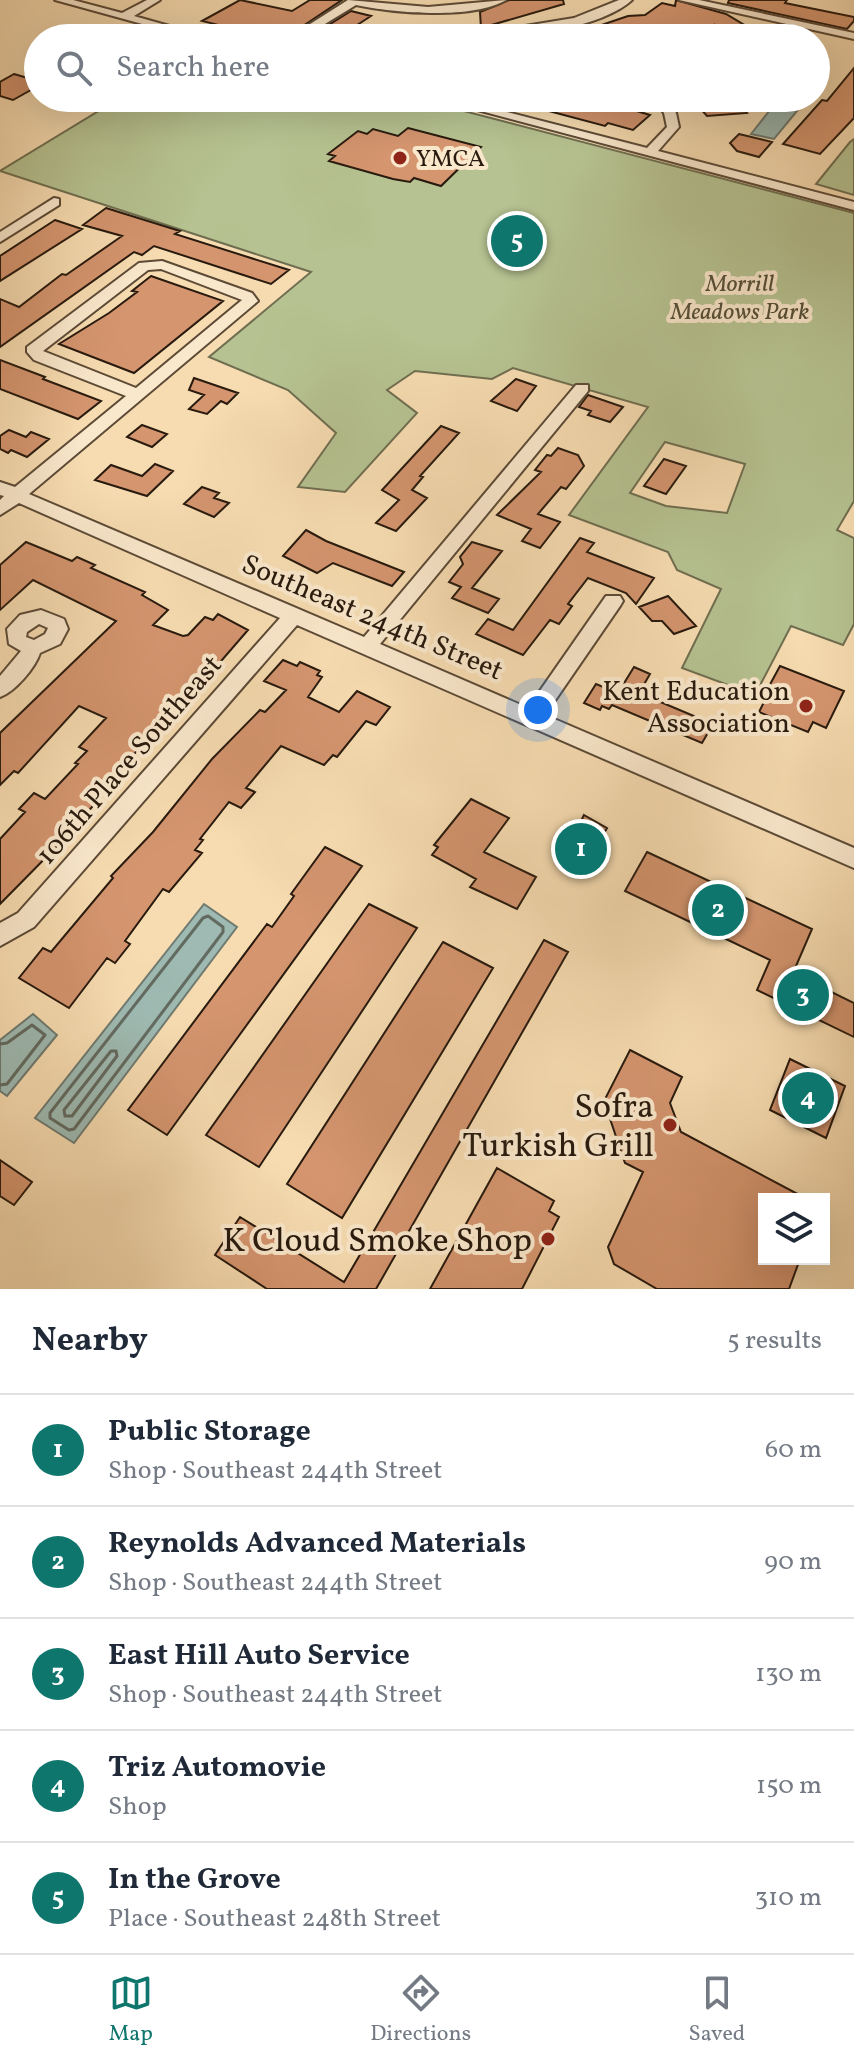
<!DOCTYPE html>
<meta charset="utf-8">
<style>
body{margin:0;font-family:Vollkorn,serif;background:#f6f6f7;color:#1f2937}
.controls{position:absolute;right:24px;bottom:24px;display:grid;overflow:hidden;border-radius:0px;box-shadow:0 8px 32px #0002}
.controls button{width:72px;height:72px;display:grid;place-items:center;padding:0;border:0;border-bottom:2px solid #e0e1e3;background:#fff;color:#1f2937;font:40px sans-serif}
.you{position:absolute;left:538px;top:710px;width:28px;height:28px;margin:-20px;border:6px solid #fff;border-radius:50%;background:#1a73e8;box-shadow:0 0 0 12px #1a73e833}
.badge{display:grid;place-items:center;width:52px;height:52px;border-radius:50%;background:#0f766e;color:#fff;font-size:26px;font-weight:700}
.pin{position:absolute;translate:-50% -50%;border:4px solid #fff;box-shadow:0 2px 8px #0006}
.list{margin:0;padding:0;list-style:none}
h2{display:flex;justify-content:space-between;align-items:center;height:104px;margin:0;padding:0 32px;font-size:34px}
h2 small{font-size:26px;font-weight:400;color:#747a83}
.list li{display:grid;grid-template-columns:52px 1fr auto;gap:24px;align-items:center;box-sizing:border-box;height:112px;padding:0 32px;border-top:2px solid #e0e1e3}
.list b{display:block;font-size:30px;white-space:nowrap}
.list p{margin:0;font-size:26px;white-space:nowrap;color:#747a83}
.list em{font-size:26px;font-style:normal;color:#747a83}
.icon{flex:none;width:44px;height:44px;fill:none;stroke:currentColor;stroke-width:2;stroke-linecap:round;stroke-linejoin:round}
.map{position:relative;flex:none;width:854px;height:1289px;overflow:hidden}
.search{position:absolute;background:#fff;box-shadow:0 8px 32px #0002;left:24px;right:24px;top:24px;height:88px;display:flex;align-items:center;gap:20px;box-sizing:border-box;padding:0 28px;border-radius:44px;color:#747a83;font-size:30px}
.sheet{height:664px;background:#fff}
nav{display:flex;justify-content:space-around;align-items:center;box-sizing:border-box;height:112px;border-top:2px solid #e0e1e3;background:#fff;font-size:22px;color:#747a83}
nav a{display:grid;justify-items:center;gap:4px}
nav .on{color:#0f766e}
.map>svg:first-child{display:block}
.green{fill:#b6c291;stroke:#6f6e50;stroke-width:2;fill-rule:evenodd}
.water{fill:#9ebab2;stroke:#6f7a70;stroke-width:2}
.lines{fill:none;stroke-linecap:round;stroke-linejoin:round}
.shore{stroke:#636a60;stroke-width:3}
.building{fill:#d4956f;stroke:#281a0e;stroke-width:2}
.minor-casing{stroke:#5c4a37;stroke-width:4}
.minor{fill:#fae8cc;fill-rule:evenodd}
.poi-dot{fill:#8f2418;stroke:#fae8cc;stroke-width:3}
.labels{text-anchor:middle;stroke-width:8;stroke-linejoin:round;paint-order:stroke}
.far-poi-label{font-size:24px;fill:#281a0e;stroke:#fae8cc;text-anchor:start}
.far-park-label{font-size:24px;font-style:italic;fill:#534c35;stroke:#fae8cc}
.street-label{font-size:28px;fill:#281a0e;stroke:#fae8cc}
.poi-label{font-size:28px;fill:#281a0e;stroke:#fae8cc;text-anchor:end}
.near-poi-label{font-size:34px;fill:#281a0e;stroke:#fae8cc;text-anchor:end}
</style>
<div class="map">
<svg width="854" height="1289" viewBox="0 0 854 1289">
<rect width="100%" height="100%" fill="#f7dcb1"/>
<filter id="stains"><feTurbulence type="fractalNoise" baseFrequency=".0025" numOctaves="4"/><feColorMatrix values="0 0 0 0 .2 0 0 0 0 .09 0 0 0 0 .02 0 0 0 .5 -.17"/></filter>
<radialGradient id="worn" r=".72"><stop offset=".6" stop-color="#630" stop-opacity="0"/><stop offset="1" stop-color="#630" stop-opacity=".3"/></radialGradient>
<path class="green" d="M120 98H414L854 213V501L837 530 854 538V624L843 645 791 626 755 695 682 668 721 589 677 570 668 552 569 515 648 407 513 368 492 379 415 371 387 390 417 413 345 492 298 487 336 433 288 390 209 357 311 272 0 171ZM665 442 745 464 727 513 666 506 630 493Z
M854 139V195L816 184 850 142Z"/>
<path class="water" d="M774 105 797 111 774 139 751 134Z
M204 904 237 927 74 1143 35 1118Z
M33 1014 57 1035 7 1096 0 1091V1040Z"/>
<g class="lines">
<path class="shore" d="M208 916 223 927V932L74 1129 69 1130 50 1118V1113L203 918Z
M0 1044 7 1043 32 1025 45 1035 7 1084 0 1085
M111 1051H116L117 1056 72 1116H65L64 1110Z"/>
</g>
<path class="building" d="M240 0 292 11 310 0H342L285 38H271L202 21Z
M509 0H563L564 4 481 28 480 12Z
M676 0 726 14 756 32 732 36 715 25 714 38H709L708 32 703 30 691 38H575V34L628 16 645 15 662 3 675 6Z
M729 0H787L785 3 854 17V21L847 29 728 3Z
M351 11 371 16 337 38H308Z
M854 68V118L820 154 783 144 822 100 827 101Z
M14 74 38 81V86L13 100 0 96V82Z
M559 98H615L610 103 650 115 633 130 608 123 605 126 545 110Z
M691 98H735L747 113 707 116Z
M408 128 481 147 441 186 414 178 410 182 393 179 329 161 335 156 328 154 358 131 367 134 373 129 398 136Z
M739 134 772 142 759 157 737 151 730 143Z
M106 208 180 231 175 234 289 270 271 284 154 246 142 255 134 252 0 347V299L19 307 62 274 66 275 122 236 83 225Z
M55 220 82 229 0 281V256Z
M151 276 223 301 134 373 59 344 109 313 137 292 132 291Z
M0 360 45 377 43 379 101 401 78 419 0 389Z
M194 378 232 391 238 393 227 404 221 401 207 414 189 409 204 395 189 390Z
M516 379 536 386 517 411 491 401Z
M588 395 623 407 610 422 588 415 591 411 579 407Z
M142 425 167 434 152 447 127 437Z
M441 426 459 433 420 476 423 477 412 490 427 498 396 531 376 523 399 500 382 490Z
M9 430 26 437 31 432 49 439 27 457 11 450 8 453 0 449V436Z
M558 448 578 455 584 466 566 489 561 487 538 514 560 522 540 548 522 541 531 529 497 515 541 472 535 470 547 455 551 456Z
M664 459 686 466 666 494 644 486Z
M155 464 173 471 147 496 95 480 111 465 142 476Z
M202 487 219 493 214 498 229 503 214 517 184 504Z
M306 530 326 541 404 572 392 586 333 563 317 573 283 556Z
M580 538 594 543 587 552 654 578 636 604 626 593 588 578 568 604 572 606 559 624 550 620 523 655 476 634 488 619 513 630Z
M26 542 72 561 77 557 95 565 91 568 145 592 142 595 168 610 153 625 183 636 188 635 205 617 213 620 218 614 248 630 151 742 136 752 98 793 94 799 97 801 71 832 0 904V839L25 812 19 809 34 793 45 799 78 764 75 763 87 751 79 747 106 718 79 706 18 773 14 771 0 785V733L116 621 33 580 0 610V565Z
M472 542 502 551 472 588 499 599 488 613 452 598 461 587 449 582 463 564 460 557Z
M668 596 696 626 674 634 662 621H652L639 607Z
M283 660 297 666 300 662 320 671 317 675 322 677 308 697 339 712 357 691 390 707 376 725 366 721 337 757 333 755 324 765 281 746 246 788 255 792 241 808 229 802 200 839 203 840 195 850 202 853 169 892 163 889 125 941 130 944 115 963 107 958 69 1008 19 978 43 948 51 952 113 878 111 876 153 832 212 759 260 710 265 712 286 690 264 681Z
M780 666 844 691 826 728 813 722 808 732 759 712 764 702 761 701Z
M634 667 650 674 639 693 713 724 702 743 612 705 609 709 602 706 600 710 584 703 596 684 618 693Z
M471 799 509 818 484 852 536 877 517 909 470 887 476 879 432 855 438 847 434 845Z
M584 815 607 828 582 871 561 861Z
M325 847 362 866 167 1135 128 1110 267 924 272 927 294 896 291 894Z
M647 852 812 929 793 973 854 1003V1037L757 990 770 960 625 891Z
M369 904 417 928 259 1167 206 1135Z
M544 940 568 952 376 1289H267L215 1255 240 1217 344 1282Z
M443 942 493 968 342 1218 287 1184Z
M630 1050 682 1077 670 1103 681 1132 807 1199H764V1259H800L789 1289H657L614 1264 608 1247 643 1172 625 1163 604 1101Z
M790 1059 845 1086 826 1138 770 1110Z
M0 1160 32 1182 14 1205 0 1196Z
M497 1168 554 1201 549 1211 559 1217 522 1289H430Z"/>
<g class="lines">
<g class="minor-casing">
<path id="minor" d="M55 0H73L122 13 147 0H160L134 16 212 38H193Z
M348 0 428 7 506 0C473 20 393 13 356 5L302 38H288Z
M619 0H632C600 29 519 38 476 38L500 30 574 18Z
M679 0H699L854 33V39Z
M702 33 706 34V38H694Z
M432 98H452L647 148 667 127 664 113 653 98H665L676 113 679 127 658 151 854 202V210Z
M54 198 59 199V205L0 242V232Z
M162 261 252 293 258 301 29 494 364 637 576 385H588V391L380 644 528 708 606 596H620L623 601 620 606 545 715 854 848V868L297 625 34 927 0 946V923L18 913 280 618 19 503 0 515V500L4 496 0 495V482L15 487 126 396 34 360 27 352V347L139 263ZM161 269 242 300 136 388 43 351 148 270Z
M41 610 64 619 68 629 60 644 40 653C35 668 15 692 0 697V676L21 651 9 644 7 629 20 615ZM39 624 48 628 45 634 34 640 26 637 27 632Z"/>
</g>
<use href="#minor" class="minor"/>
</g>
<g class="poi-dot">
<circle cx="400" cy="158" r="8"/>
<circle cx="806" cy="706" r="8"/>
<circle cx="670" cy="1125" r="8"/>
<circle cx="548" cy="1239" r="8"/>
</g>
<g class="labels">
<g class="far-poi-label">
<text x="416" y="166">YMCA</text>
</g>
<g class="far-park-label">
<text x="740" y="291">Morrill<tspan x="740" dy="28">Meadows Park</tspan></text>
</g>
<g class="street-label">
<text transform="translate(373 616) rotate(23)" y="10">Southeast 244th Street</text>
<text transform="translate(128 759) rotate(-49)" y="10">106th Place Southeast</text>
</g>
<g class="poi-label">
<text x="790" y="700">Kent Education<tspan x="790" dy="32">Association</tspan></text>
</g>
<g class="near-poi-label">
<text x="654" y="1117">Sofra<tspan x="654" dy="39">Turkish Grill</tspan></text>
<text x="532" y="1251">K Cloud Smoke Shop</text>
</g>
</g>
<rect width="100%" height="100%" filter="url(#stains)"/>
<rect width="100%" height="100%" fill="url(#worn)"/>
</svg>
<div class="controls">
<button><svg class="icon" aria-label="layers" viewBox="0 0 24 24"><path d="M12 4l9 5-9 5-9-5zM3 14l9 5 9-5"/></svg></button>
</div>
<div class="you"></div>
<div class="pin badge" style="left:581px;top:849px">1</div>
<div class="pin badge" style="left:718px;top:910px">2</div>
<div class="pin badge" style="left:803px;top:995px">3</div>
<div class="pin badge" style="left:808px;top:1098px">4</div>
<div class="pin badge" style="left:517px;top:241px">5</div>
<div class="search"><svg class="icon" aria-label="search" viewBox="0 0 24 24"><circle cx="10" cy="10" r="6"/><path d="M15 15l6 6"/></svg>Search here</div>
</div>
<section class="sheet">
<h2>Nearby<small>5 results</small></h2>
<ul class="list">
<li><span class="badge">1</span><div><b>Public Storage</b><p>Shop · Southeast 244th Street</p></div><em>60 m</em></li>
<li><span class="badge">2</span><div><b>Reynolds Advanced Materials</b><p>Shop · Southeast 244th Street</p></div><em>90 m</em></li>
<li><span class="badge">3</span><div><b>East Hill Auto Service</b><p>Shop · Southeast 244th Street</p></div><em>130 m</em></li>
<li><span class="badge">4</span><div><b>Triz Automovie</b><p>Shop</p></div><em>150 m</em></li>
<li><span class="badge">5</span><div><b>In the Grove</b><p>Place · Southeast 248th Street</p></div><em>310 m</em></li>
</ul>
</section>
<nav>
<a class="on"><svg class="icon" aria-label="map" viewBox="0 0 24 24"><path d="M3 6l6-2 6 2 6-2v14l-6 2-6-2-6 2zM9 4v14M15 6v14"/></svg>Map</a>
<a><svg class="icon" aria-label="directions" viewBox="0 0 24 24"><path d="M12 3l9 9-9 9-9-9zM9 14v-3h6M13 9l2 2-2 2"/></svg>Directions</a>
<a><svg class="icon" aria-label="saved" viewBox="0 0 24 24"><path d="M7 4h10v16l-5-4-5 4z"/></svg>Saved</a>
</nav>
